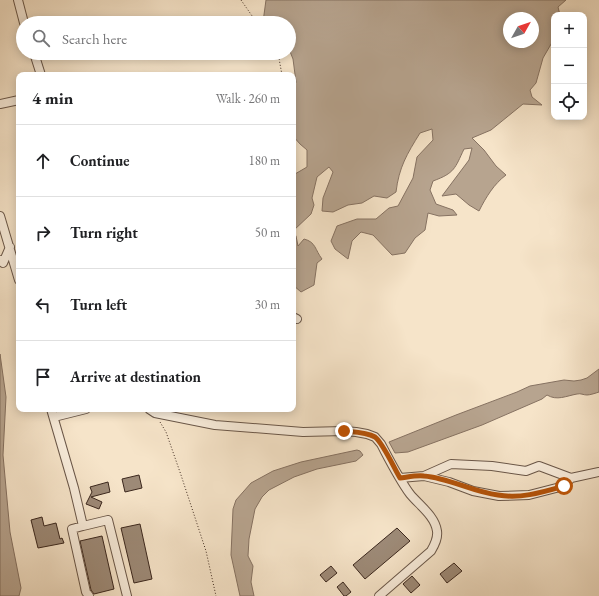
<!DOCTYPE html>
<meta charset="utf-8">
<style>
body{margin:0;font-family:"EB Garamond",serif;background:#f2f2f2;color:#202124}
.controls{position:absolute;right:12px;top:12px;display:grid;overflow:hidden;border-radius:8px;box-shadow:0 2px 10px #0003}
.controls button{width:36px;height:36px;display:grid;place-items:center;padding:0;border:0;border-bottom:1px solid #e0e0e0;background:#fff;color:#202124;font:20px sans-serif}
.compass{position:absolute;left:503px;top:12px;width:36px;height:36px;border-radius:50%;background:#fff;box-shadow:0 2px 10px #0003;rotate:50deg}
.stop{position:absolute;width:12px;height:12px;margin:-9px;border:3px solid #b45309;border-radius:50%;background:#fff}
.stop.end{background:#b45309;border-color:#fff;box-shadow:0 1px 4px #0008}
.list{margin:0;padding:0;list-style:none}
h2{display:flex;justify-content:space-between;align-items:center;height:52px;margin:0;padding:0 16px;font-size:17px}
h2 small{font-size:13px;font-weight:400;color:#757577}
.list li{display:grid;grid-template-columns:26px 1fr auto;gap:12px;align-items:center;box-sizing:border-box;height:72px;padding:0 16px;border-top:1px solid #e0e0e0}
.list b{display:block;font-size:15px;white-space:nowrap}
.list em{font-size:13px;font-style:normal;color:#757577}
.icon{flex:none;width:22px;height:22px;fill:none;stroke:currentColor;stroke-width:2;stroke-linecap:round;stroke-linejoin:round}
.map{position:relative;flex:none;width:599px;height:596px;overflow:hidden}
.search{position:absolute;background:#fff;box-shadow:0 2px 10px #0003;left:16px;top:16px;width:280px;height:44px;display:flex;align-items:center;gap:10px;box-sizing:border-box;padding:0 14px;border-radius:22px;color:#757577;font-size:15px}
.panel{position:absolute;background:#fff;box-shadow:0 2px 10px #0003;left:16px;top:72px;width:280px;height:340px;border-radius:8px}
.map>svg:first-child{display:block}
.water{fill:#b7a48f;stroke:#867262;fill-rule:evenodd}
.building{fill:#9d8a77;stroke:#3c281e}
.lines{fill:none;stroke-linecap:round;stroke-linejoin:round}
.minor-casing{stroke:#6a5749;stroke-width:10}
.path{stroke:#3c281e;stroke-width:1;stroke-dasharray:1 2;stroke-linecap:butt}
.minor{stroke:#f9eddc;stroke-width:8}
.route{stroke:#b45309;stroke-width:5}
</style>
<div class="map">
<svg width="599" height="596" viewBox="0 0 599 596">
<rect width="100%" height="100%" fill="#f6e4c9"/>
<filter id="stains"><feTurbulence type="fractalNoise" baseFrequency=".005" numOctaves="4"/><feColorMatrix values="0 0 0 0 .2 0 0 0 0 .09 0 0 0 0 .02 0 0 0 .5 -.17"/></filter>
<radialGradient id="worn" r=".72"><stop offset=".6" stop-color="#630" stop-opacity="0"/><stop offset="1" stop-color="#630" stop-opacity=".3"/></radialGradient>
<path class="water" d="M266 0H566L558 7 560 15H554V39L543 58 536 83 530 90 532 97 542 105 523 104 491 130 472 138 484 150 496 166 506 175C494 184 486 197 479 211L469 205 456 194 442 196 469 160 472 148 464 149C455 168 455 173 433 181L430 190 436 204 453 210 457 215 439 216 428 213 425 230 415 238 405 253 392 255 373 235 361 232 352 241 348 259 335 249 331 241 337 226 357 219H376L389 208 398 206 413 178 417 157 433 140 432 129 420 133C407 154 399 167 396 192L387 198 374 196 362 203 348 205 333 212 322 211 323 198 333 172 329 167 317 177 312 198 314 205 311 214 293 231V174H295L307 167V150L300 144 293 136V91L296 82 293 59 289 49V23L263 22ZM509 18H533V42H509Z
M293 232 296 236 298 246 304 239C316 242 315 250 322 259L317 263 314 285 301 292 293 285Z
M0 354 6 397 3 455 10 532 21 588 19 596H0Z
M599 369V392C596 393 590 395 587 395 583 395 581 393 577 394 566 396 557 401 547 395L542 399 482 425 408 452 395 453 389 442 456 415 517 392 530 386 564 380 574 381 581 380 587 378Z
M357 450 360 451 363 455 356 461 317 469 294 477 269 490 262 497 255 509 249 539 248 556 253 566 251 582 254 596H240L231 555 233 509 236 500 251 483 273 471 301 462Z"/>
<path class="building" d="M139 475 142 488 125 492 122 479Z
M108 482 110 492 91 497 102 502 99 509 86 504 92 492 90 487Z
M42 517 44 526 56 523 60 539 62 538 64 543 38 548 31 520Z
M140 524 152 579 134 583 121 528Z
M397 528 410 541 365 579 353 565Z
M102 536 114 589 94 594 91 590 80 541Z
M454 563 462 571 447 583 440 574Z
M331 566 337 573 326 582 320 575Z
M412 576 420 585 411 593 403 584Z
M343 582 351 592 346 596H344L337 587Z"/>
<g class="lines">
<g class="minor-casing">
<path id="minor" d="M18 0 24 23
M34 53 41 75
M0 104 19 100
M0 216 19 280
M0 260 3 263 10 247
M293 317 297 319
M51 409 74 488 83 526 108 520 127 596
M149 409 155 413 215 425 303 432 344 431 356 432 367 434 375 437 381 444C390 461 399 479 410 494 419 505 435 516 437 531 438 538 435 544 431 551L379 596
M54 417 86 409
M424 476 451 464 492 466 526 471 539 466 571 478 599 472
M400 478 424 476 449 482 473 491 499 496 529 495 564 486 571 478
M83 526 72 529 86 592 89 596"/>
</g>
<path class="path" d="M241 0 257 23
M278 53 282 75
M160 422 166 432 181 475 206 551 216 596"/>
<use href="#minor" class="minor"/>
</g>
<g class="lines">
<path class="route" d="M344 431C353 432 366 432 375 437 383 443 394 468 400 478 408 477 417 475 424 476 449 478 473 492 498 495 521 499 543 492 564 486"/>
</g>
<rect width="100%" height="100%" filter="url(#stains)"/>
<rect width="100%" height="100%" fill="url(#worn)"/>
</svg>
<div class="controls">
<button>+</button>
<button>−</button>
<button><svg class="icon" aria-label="locate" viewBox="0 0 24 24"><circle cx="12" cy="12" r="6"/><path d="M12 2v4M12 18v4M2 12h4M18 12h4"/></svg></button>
</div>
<svg class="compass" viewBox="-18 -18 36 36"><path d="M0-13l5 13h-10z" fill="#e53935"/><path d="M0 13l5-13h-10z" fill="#757577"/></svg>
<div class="stop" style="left:564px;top:486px"></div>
<div class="stop end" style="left:344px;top:431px"></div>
<div class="search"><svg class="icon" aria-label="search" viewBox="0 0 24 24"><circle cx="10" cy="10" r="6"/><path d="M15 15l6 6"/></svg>Search here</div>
<section class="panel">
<h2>4 min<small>Walk · 260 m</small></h2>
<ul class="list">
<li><svg class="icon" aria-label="ahead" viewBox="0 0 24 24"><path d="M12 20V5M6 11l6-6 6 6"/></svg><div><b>Continue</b></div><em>180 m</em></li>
<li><svg class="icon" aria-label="right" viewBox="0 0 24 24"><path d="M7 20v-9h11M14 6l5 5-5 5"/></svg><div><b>Turn right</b></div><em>50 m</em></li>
<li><svg class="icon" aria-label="left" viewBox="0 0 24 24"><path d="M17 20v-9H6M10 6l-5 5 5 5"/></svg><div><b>Turn left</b></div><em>30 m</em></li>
<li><svg class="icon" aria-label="arrive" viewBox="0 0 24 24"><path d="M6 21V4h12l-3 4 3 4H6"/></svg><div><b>Arrive at destination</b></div></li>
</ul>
</section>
</div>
